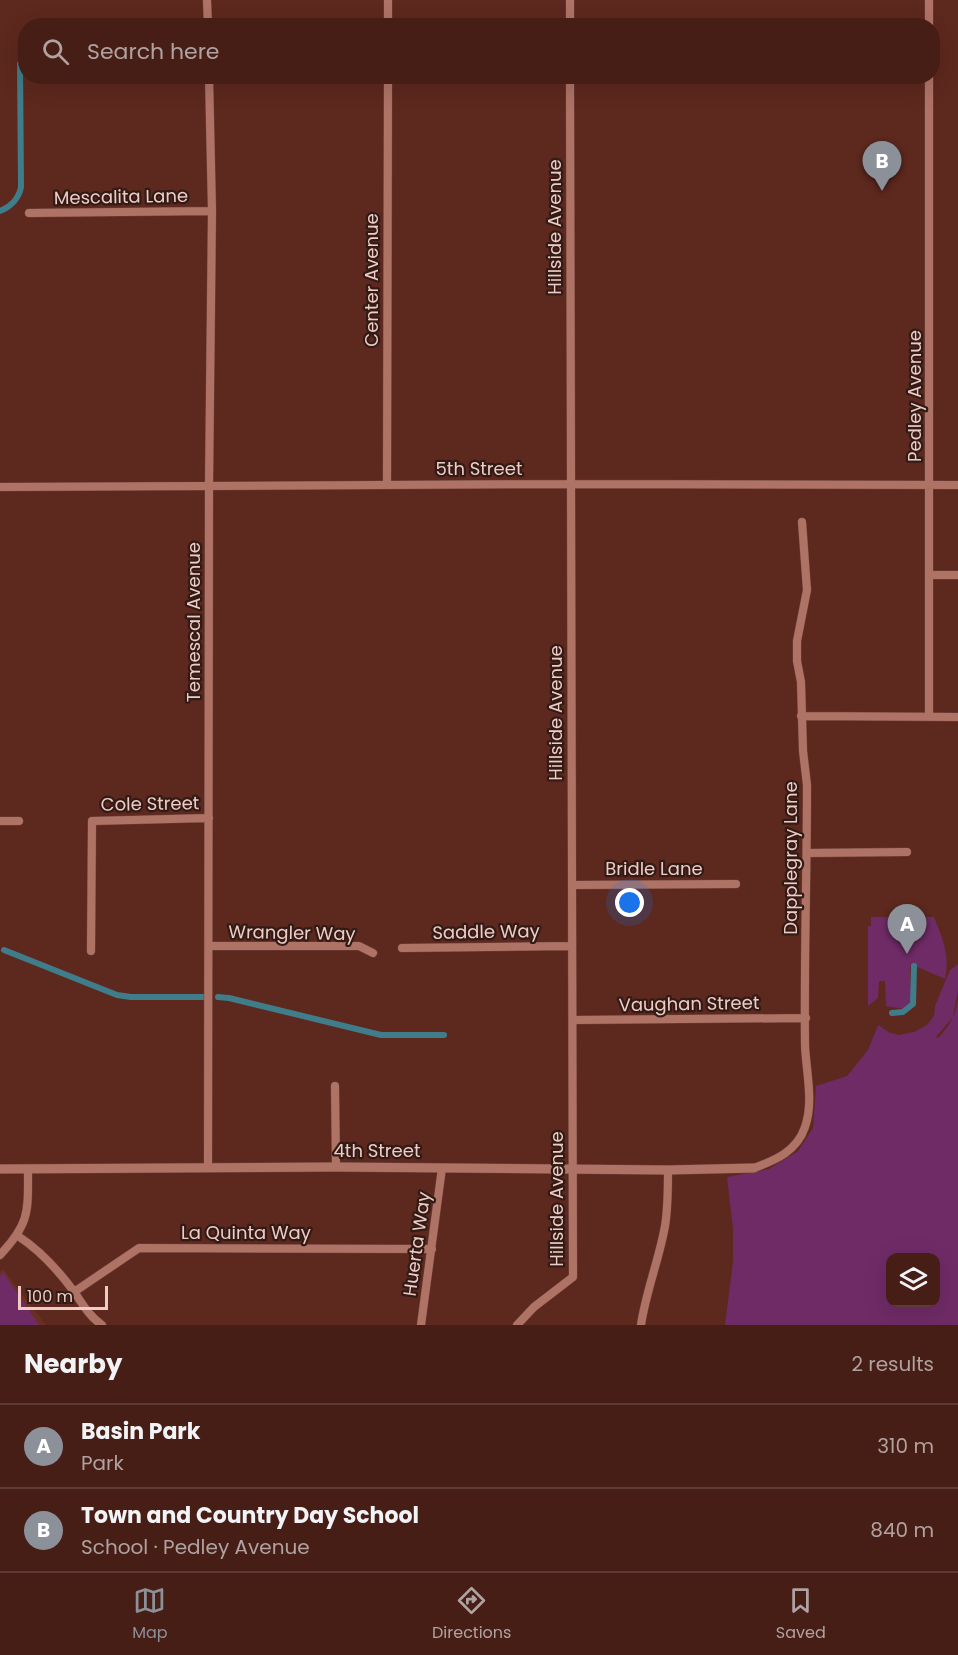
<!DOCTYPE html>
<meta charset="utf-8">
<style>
body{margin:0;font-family:Poppins,sans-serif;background:#502b23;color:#f1f3f6}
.controls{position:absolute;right:18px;bottom:18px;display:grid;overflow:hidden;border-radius:12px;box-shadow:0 6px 24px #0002}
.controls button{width:54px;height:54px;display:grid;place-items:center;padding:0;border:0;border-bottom:2px solid #5e3c35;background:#461e16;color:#f1f3f6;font:30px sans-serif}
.scale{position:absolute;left:18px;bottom:15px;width:90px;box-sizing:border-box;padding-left:6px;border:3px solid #eeccc5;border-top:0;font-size:16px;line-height:21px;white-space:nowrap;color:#eeccc5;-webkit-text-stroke:4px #321a15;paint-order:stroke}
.you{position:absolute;left:630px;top:903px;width:21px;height:21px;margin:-15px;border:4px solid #fff;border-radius:50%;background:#1a73e8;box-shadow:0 0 0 9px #1a73e833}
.badge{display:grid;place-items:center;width:39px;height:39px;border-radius:50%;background:#8c9099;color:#fff;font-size:20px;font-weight:700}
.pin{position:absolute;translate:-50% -50px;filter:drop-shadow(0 2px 3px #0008)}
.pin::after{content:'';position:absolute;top:32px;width:21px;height:18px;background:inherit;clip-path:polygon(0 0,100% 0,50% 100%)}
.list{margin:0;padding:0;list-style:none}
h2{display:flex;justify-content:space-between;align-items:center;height:78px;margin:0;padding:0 24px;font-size:26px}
h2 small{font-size:20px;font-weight:400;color:#b0a2a1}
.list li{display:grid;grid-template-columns:39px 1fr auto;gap:18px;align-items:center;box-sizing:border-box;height:84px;padding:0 24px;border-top:2px solid #5e3c35}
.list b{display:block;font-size:22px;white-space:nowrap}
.list p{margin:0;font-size:20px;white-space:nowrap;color:#b0a2a1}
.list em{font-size:20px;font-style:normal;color:#b0a2a1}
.icon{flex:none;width:33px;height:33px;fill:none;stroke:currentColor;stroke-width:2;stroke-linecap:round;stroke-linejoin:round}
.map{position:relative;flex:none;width:958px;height:1325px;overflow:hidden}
.search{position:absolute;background:#461e16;box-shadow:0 6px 24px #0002;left:18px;right:18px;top:18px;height:66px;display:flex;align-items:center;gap:15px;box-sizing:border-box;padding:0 21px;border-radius:24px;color:#b0a2a1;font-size:22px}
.sheet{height:246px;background:#461e16}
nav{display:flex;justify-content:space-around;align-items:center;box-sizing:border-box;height:84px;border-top:2px solid #5e3c35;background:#461e16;font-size:16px;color:#b0a2a1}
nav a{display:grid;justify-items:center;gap:3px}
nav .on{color:#8c9099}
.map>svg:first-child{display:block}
.built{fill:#6a2e22}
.green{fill:#6f2b66;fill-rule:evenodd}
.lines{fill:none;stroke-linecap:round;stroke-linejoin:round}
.canal{stroke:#3f7d8a;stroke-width:6}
.minor-casing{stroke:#70433b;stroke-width:9}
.tertiary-casing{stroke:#70433b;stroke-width:10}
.minor{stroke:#af7366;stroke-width:8}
.tertiary{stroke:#af7366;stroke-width:9}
.labels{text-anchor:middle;stroke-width:4.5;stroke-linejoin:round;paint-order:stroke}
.street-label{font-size:18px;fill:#eeccc5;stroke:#321a15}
</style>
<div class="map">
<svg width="958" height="1325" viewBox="0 0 958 1325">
<rect width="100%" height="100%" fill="#5d281e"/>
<path class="built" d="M3 1269 46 1325H0V1272Z"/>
<path class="green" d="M871 917H934C943 940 950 955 945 979L913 965 910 967 911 1002 904 1009 886 1006 885 981H879L878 998 868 1006V926H871Z
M958 964V990L953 1017 936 1037 938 1038C950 1025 955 1017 958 999V1325H725L733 1262V1229L727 1177 769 1169 798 1151 813 1128 816 1086 847 1076 868 1050 878 1025 890 1033 899 1035 914 1032 927 1025 934 1016 935 1006 950 970ZM890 1258H936V1302H890Z
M3 1272 39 1325H0V1276Z"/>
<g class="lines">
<path class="canal" d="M0 211C11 207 19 198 21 187L20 64 26 51
M4 950 117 995 131 997H203
M218 997 229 998 381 1035H444
M892 1013 903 1012 913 1004 914 966"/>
<g class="minor-casing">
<path id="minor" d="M207 0 208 26
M570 0V26
M929 0V26
M388 26V0
M29 213 212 211
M387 484 388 76
M0 487 570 484 958 485
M930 575H958
M801 716 958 717
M929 716V76
M0 821H19
M807 853 907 852
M572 885 736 884
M210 946H359L373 953
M402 948 571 946
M91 951 92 821 209 818
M573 1020 806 1018
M335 1086 336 1167
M208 1168 209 486 212 211 209 76
M754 1168C776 1160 797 1151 805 1127 814 1102 806 1071 805 1045 804 959 807 872 807 785L803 751 801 682 797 661V641L807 590 802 522
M18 1236C41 1251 59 1271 75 1293 83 1305 90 1317 102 1325
M0 1255C30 1223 28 1212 28 1169
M74 1292 139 1248 432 1249
M421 1325 442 1168
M517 1325 534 1307 573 1277 570 76
M641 1325C646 1291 659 1260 665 1226 668 1208 668 1189 668 1170"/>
</g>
<g class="tertiary-casing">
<path id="tertiary" d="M0 1169 336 1167 668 1170 754 1168"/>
</g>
<use href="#minor" class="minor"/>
<use href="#tertiary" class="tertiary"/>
</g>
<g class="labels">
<g class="street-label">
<text transform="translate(121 197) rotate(-1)" y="6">Mescalita Lane</text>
<text transform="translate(555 227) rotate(-90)" y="6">Hillside Avenue</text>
<text transform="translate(372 280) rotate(-90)" y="6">Center Avenue</text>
<text transform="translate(915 396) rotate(-90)" y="6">Pedley Avenue</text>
<text x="479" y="475">5th Street</text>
<text transform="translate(194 622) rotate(-90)" y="6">Temescal Avenue</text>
<text transform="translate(556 713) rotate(-90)" y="6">Hillside Avenue</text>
<text transform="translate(150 804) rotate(-1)" y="6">Cole Street</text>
<text transform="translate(791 858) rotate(-90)" y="6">Dapplegray Lane</text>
<text x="654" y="875">Bridle Lane</text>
<text transform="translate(486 932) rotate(-1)" y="6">Saddle Way</text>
<text transform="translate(292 933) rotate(1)" y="6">Wrangler Way</text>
<text transform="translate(689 1004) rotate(-1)" y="6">Vaughan Street</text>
<text x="377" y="1157">4th Street</text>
<text transform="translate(557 1199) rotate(-90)" y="6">Hillside Avenue</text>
<text x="246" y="1239">La Quinta Way</text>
<text transform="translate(417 1244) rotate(-82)" y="6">Huerta Way</text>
</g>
</g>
</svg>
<div class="controls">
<button><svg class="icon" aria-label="layers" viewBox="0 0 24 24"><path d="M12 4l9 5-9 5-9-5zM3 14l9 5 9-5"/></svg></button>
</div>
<div class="scale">100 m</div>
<div class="you"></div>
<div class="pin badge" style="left:907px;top:954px">A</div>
<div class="pin badge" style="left:882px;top:191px">B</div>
<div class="search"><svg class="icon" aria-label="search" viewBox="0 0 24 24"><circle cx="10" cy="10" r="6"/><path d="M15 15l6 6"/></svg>Search here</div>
</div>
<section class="sheet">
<h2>Nearby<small>2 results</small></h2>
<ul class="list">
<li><span class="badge">A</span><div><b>Basin Park</b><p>Park</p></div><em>310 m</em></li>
<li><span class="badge">B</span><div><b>Town and Country Day School</b><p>School · Pedley Avenue</p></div><em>840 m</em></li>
</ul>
</section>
<nav>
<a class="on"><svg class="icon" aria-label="map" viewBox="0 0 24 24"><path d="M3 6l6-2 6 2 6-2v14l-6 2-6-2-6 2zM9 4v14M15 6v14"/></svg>Map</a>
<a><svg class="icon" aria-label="directions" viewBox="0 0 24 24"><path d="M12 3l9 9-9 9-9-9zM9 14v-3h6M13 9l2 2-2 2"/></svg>Directions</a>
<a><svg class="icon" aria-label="saved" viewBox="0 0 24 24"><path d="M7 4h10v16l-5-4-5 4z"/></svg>Saved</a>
</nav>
